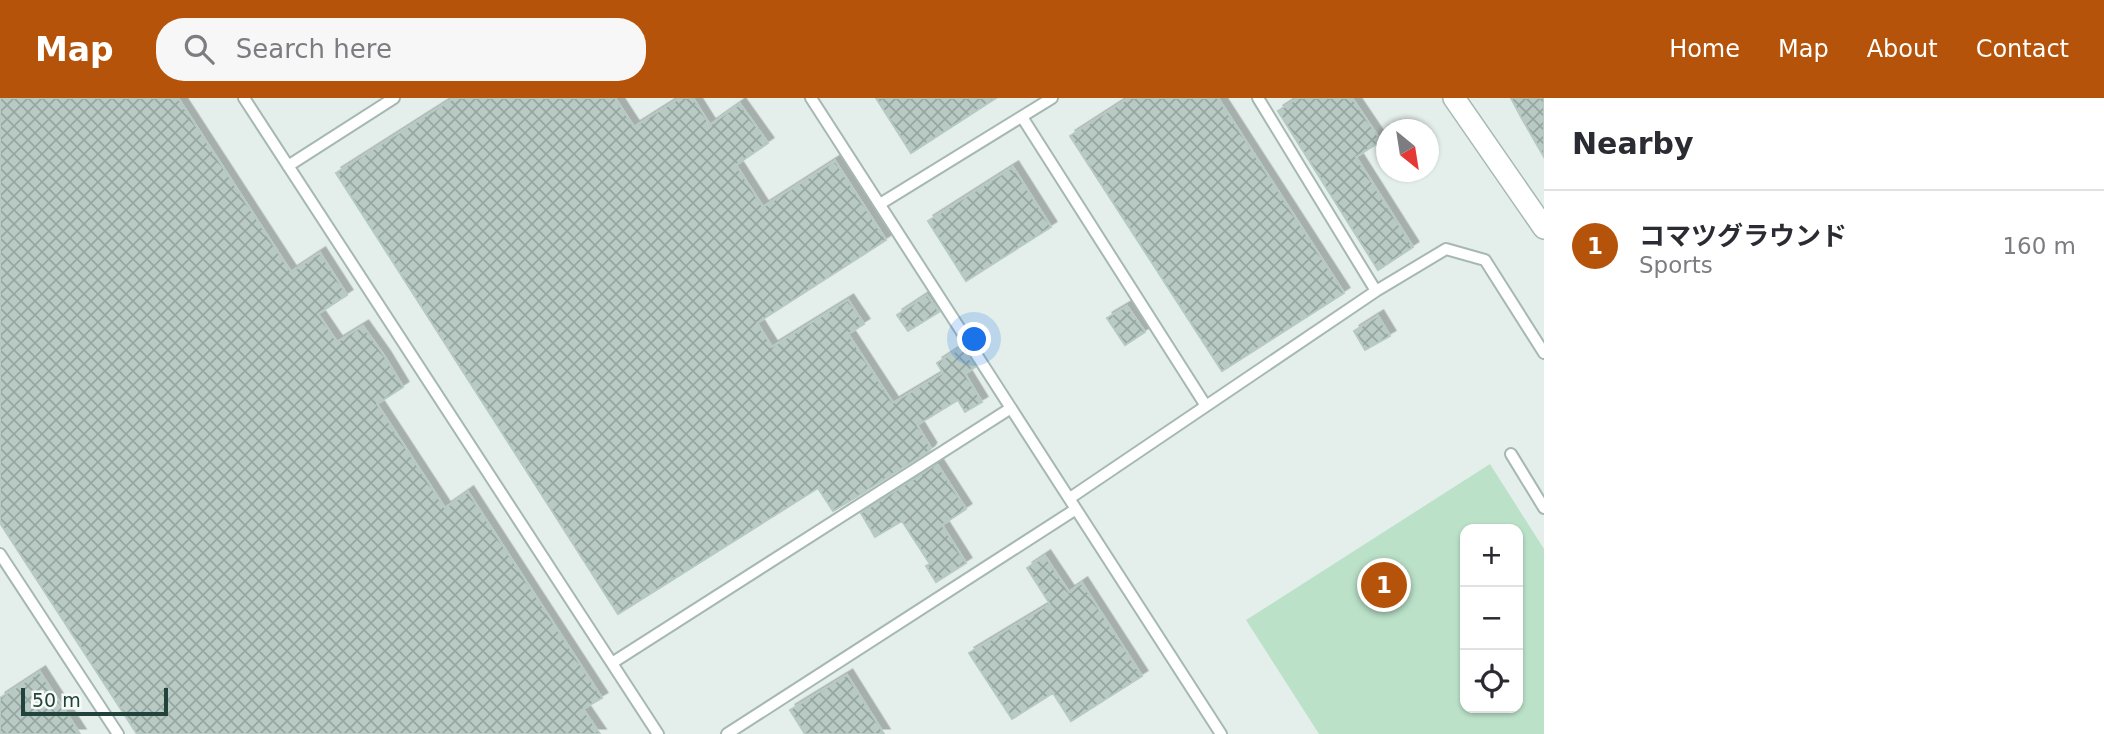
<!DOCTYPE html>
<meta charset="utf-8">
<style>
body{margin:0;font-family:"DejaVu Sans","Noto Sans JP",sans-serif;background:#f7f7f7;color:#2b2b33}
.controls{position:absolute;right:21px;bottom:21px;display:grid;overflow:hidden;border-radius:14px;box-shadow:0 2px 5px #0004}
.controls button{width:63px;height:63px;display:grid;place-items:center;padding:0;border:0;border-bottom:2px solid #e1e1e2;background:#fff;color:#2b2b33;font:35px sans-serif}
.compass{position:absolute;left:1376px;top:21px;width:63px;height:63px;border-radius:50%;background:#fff;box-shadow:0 2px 5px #0004;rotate:150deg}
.scale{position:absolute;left:21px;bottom:18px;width:147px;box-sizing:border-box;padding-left:7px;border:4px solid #21433c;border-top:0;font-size:19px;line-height:24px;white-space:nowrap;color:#21433c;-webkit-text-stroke:5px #f6fbf8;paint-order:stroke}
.you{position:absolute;left:975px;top:242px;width:24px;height:24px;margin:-18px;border:5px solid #fff;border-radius:50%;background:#1a73e8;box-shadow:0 0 0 10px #1a73e833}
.badge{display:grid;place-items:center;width:46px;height:46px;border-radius:50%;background:#b45309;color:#fff;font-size:23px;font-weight:700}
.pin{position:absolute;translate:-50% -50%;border:4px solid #fff;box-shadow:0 2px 7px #0006}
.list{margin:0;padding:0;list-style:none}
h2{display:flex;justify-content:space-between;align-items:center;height:91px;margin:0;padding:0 28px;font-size:30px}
h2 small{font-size:23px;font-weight:400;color:#7c7c81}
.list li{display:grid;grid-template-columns:46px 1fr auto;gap:21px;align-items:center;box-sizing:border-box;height:112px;padding:0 28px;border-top:2px solid #e1e1e2}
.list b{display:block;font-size:26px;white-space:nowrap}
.list p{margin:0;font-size:23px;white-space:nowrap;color:#7c7c81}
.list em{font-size:23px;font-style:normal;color:#7c7c81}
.icon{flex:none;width:38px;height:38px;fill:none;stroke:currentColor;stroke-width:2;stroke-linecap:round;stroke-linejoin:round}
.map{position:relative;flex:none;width:1544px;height:636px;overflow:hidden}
header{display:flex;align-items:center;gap:42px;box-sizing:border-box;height:98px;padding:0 35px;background:#b45309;color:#fff}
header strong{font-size:33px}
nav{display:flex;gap:38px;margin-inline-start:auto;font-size:24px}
.search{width:490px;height:63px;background:#f7f7f7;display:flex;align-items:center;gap:18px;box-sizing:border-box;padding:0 24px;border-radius:28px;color:#7c7c81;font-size:26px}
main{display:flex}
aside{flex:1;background:#fff}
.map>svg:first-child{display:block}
.pitch{fill:#bbe2c9;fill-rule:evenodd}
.building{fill:url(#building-cross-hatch);stroke:#b6c9c3;stroke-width:2;filter:url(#shadow)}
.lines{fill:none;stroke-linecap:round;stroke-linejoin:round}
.service-casing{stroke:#a6b8b3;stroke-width:14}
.tertiary-casing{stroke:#a6b8b3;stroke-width:24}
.service{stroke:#fff;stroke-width:10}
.tertiary{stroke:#fff;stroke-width:21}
</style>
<header>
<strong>Map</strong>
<div class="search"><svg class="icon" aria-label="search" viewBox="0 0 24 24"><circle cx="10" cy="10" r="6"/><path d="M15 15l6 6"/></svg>Search here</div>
<nav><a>Home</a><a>Map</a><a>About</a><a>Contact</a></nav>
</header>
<main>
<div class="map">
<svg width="1544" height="636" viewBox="0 0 1544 636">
<defs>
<pattern id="building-cross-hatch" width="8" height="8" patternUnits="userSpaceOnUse" patternTransform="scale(1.75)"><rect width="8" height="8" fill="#b9cac4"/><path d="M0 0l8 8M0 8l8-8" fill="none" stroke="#96a6a0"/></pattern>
<filter id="shadow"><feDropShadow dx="5.5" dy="-5.5" stdDeviation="0" flood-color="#0004"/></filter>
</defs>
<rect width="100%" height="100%" fill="#e4efeb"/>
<path class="pitch" d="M1490 366 1544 451V636H1319L1246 522ZM1465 431H1518V610H1465Z"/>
<path class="building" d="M0 0H178L291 174 320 155 347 197 318 216 337 244 363 228 385 259 403 289 377 306 445 410 468 394 602 600 583 611 600 636H137L0 425Z
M454 0H615L634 29 680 0H693L710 27 740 6 768 45 736 67 763 109 835 63 886 142 757 225 772 249 848 202 864 226 848 236 893 305 943 275 937 265 962 249 975 269 965 276 982 304 965 314 958 302 917 327 931 350 929 353 853 401 833 413 818 390 618 516 336 75Z
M876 0H996L911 55Z
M1129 0H1218L1344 195 1222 273 1070 38Z
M1298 0H1352L1381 43 1356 59 1413 149 1378 172 1278 13Z
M1511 0H1544V59L1521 19Z
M1013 69 1051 129 966 183 928 123Z
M927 197 939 214 908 233 897 217Z
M1127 208 1145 234 1125 247 1107 220Z
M1378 218 1390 238 1365 252 1354 233Z
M937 366 966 411 942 427 966 465 936 484 926 468 930 466 902 423 875 439 861 415Z
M1045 458 1069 494 1082 485 1142 578 1071 623 1053 595 1012 621 969 555 1050 506 1027 470Z
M40 574 80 636H0V600Z
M847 577 884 636H805L790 612Z"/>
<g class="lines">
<g class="service-casing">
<path id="service" d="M244 0 658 636
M811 0 1221 636
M1258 0 1376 193
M1022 19 1206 308
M288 68 394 0
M880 106 1052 0
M1511 356 1544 410
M1070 400 1376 193 1446 151 1485 162 1544 255
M0 456 118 636
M612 565 1011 310
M727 636 1076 411"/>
</g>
<g class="tertiary-casing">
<path id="tertiary" d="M1454 0 1544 130"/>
</g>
<use href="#service" class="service"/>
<use href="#tertiary" class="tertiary"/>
</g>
</svg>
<div class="controls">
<button>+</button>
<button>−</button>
<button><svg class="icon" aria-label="locate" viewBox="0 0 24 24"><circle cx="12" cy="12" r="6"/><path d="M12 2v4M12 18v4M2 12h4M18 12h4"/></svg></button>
</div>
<svg class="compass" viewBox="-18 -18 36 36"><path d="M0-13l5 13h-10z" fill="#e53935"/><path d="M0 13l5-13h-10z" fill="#7c7c81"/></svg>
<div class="scale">50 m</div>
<div class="you"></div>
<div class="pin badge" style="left:1384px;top:487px">1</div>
</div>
<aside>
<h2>Nearby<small></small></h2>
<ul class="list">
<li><span class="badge">1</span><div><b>コマツグラウンド</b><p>Sports</p></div><em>160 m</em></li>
</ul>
</aside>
</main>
